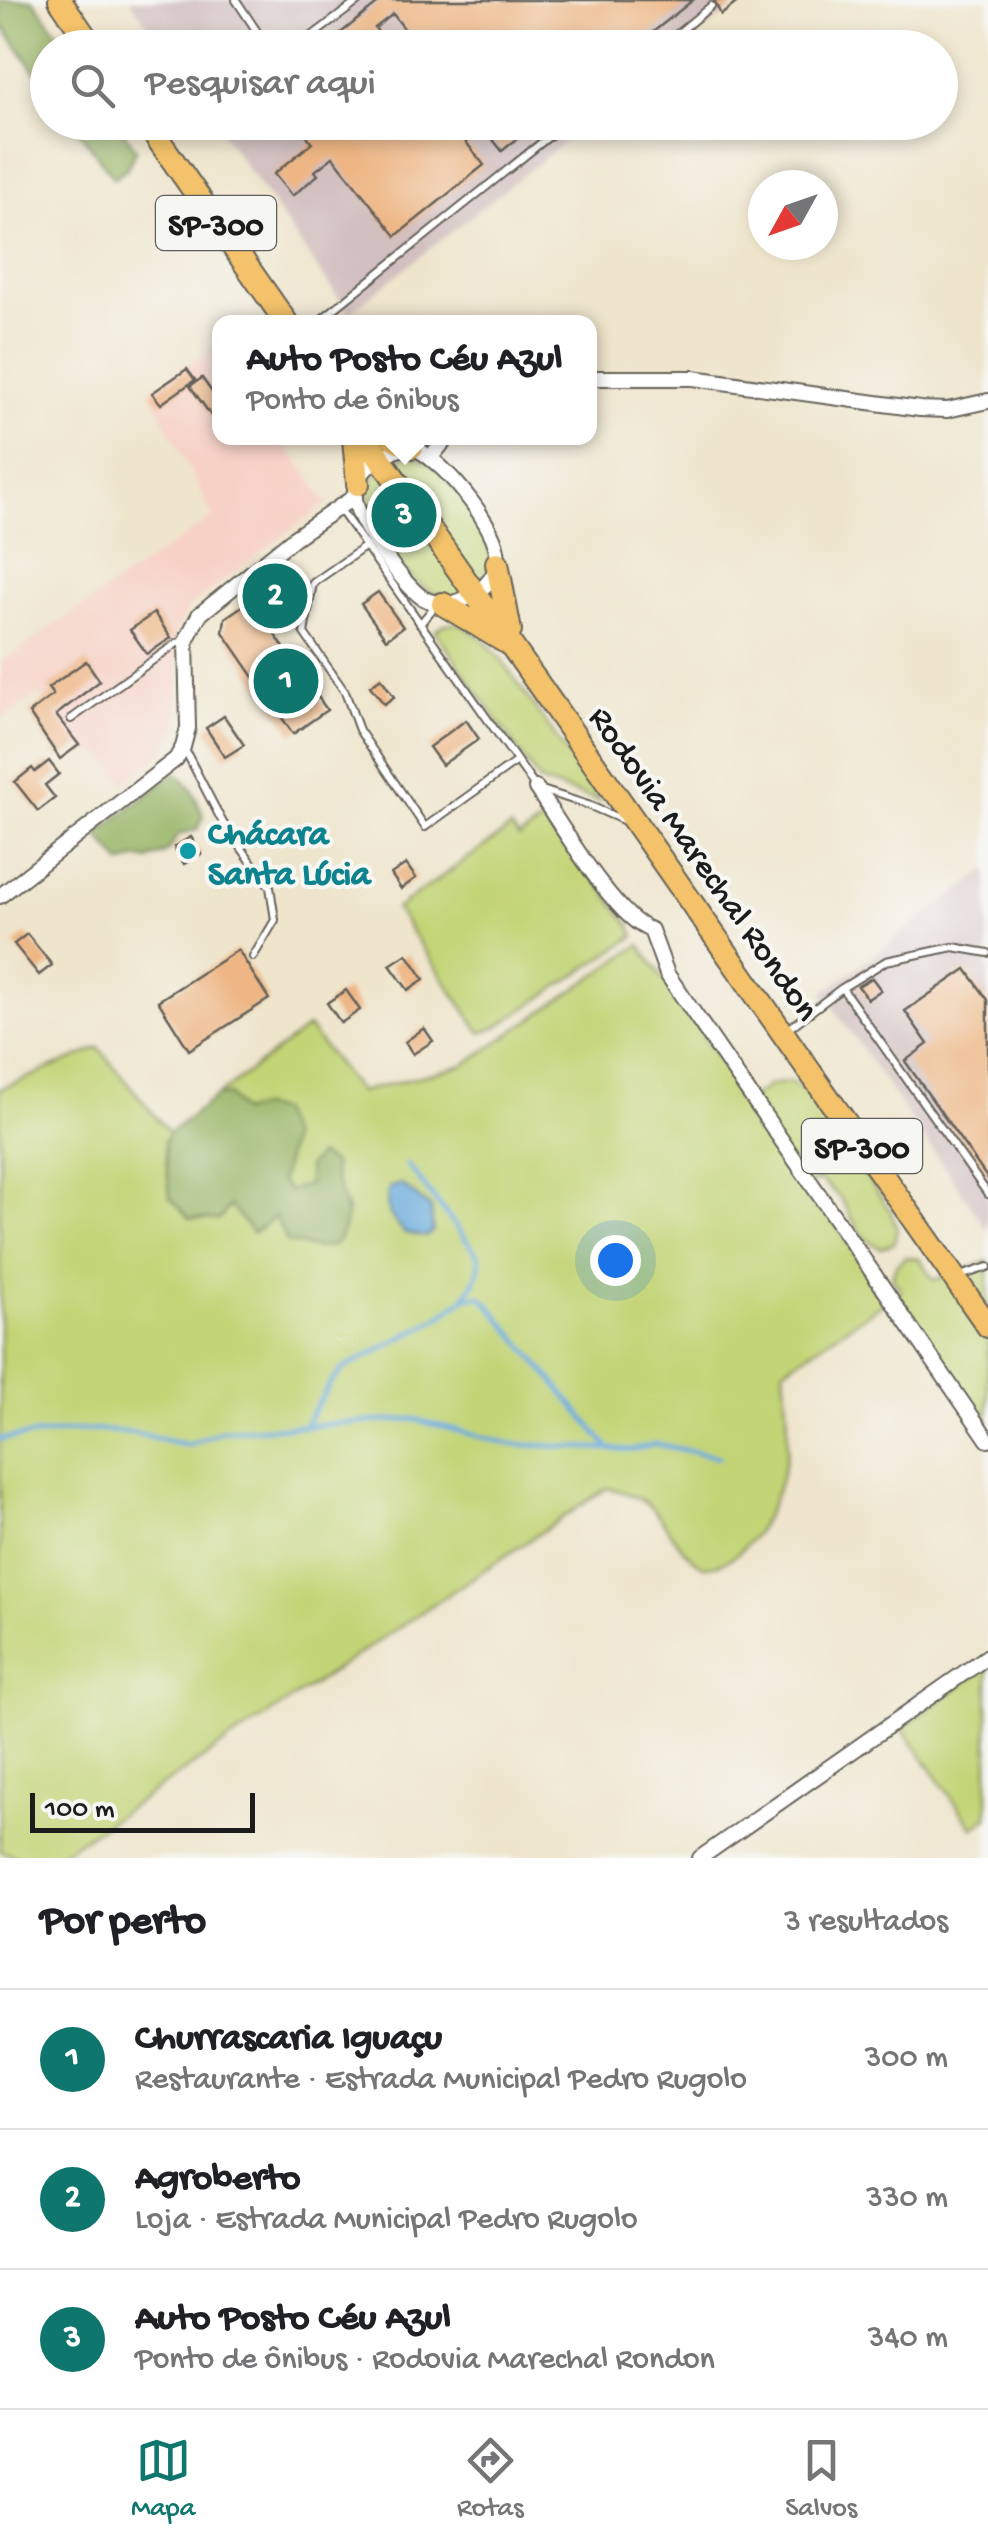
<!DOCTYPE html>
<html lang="pt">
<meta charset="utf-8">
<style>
body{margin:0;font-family:"Gochi Hand",sans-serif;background:#f6f6f6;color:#202124}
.compass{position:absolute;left:748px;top:170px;width:90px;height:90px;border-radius:50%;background:#fff;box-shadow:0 5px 15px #0003;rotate:230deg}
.scale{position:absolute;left:30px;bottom:25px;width:225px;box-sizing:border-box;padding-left:10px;border:5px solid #1c1c1c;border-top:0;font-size:28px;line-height:35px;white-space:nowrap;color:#1c1c1c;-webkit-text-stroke:8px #f6f6f2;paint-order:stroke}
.you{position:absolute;left:615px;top:1260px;width:35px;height:35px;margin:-25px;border:8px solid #fff;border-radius:50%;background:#1a73e8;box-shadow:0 0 0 15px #1a73e833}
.badge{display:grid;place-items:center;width:65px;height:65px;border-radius:50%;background:#0f766e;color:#fff;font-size:32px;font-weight:700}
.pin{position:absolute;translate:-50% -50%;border:5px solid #fff;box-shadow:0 2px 10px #0006}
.popup{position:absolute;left:212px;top:315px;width:385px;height:130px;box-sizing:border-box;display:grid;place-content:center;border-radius:20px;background:#fff;filter:drop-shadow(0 2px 8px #0005);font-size:32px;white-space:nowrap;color:#757577}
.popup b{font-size:38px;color:#202124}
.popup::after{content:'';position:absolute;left:50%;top:100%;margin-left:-20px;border:20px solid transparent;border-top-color:#fff}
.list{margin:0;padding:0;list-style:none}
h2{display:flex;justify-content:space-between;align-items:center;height:130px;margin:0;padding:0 40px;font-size:42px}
h2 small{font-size:32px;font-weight:400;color:#757577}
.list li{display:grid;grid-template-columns:65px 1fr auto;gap:30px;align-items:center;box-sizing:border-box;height:140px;padding:0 40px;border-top:2px solid #e0e0e0}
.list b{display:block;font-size:38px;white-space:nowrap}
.list p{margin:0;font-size:32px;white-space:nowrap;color:#757577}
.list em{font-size:32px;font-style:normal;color:#757577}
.icon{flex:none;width:55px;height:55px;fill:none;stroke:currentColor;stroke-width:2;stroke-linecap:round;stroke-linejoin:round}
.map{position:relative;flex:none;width:988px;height:1858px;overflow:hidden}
.search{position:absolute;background:#fff;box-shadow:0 5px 15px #0003;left:30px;right:30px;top:30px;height:110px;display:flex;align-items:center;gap:25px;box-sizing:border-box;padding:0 35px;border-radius:55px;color:#757577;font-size:38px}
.sheet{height:550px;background:#fff}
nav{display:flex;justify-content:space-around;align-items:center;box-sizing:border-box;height:140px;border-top:2px solid #e0e0e0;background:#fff;font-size:28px;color:#757577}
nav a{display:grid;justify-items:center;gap:5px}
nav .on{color:#0f766e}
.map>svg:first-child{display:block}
.built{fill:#f7d1c6}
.industrial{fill:#d2bfbf}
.green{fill:#c3d476;stroke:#707849;stroke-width:2.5}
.forest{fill:#9ab667;stroke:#5b6942;stroke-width:2.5}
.water{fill:#67aadc;stroke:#42637c;stroke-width:2.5}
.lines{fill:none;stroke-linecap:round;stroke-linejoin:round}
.stream{stroke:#67aadc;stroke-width:5}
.building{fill:#eeb684}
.service-casing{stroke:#66625a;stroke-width:10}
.minor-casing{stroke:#66625a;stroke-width:18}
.primary-casing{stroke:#66625a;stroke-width:26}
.service{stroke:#fff;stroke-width:6}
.minor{stroke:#fff;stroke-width:14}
.primary{stroke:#f3c26a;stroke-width:22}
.culture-dot{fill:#0f9aa8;stroke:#f6f6f2;stroke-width:4}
.labels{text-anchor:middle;stroke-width:8;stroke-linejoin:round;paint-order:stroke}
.shield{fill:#f6f6f2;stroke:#5d5d5c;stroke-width:2.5}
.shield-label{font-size:32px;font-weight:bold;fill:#1c1c1c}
.culture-label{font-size:35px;font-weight:bold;fill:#0d838f;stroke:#f6f6f2;text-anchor:start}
.street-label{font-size:35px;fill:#1c1c1c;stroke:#f6f6f2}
</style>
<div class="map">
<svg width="988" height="1858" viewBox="0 0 988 1858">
<rect width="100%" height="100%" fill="#f6f6f2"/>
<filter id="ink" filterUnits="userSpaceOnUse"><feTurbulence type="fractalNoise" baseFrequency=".01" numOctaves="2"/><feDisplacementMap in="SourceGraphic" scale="20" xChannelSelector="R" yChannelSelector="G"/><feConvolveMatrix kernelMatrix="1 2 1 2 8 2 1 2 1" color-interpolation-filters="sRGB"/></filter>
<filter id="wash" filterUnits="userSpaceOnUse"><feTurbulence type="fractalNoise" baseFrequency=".0048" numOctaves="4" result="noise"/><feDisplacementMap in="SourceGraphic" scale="40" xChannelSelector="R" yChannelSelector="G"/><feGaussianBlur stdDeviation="2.25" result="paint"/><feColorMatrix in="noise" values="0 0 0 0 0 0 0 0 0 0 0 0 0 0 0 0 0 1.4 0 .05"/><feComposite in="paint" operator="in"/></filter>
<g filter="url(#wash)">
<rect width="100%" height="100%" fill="#efe5cc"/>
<path class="built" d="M216 345 219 349V438H281L327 503 187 608 177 633 179 719 175 734 160 755 125 783 104 756 80 747 39 694 0 721V663L213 517 150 391Z"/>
<path class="industrial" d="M130 0H742L683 48 163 47Z
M215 123H588L349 313Z
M988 869V1230L823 993Z"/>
<path class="green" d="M407 455C438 455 483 519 490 548 493 562 489 574 477 582 470 587 461 596 451 597 414 600 355 518 371 483 377 472 396 460 407 455Z
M457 623 483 639 501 659 600 801 540 782 435 631 445 624Z
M549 817 630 925 635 936 497 1027 481 1033 396 909 511 828 519 838Z
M640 945 748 1100 770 1085 790 1082 809 1095 891 1212 897 1228 894 1243 881 1248C860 1239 854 1222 844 1204 839 1194 828 1187 820 1180L808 1184 888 1300 784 1369C786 1400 791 1433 785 1463 777 1501 749 1567 703 1566 661 1540 670 1499 607 1488L54 1858H21L0 1851V1089L99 1048 169 1133 165 1141 170 1197 230 1205 275 1216 348 1212 334 1184H309L289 1192 281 1182 290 1138 260 1107 241 1112 229 1096H217L308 1027 359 1092 464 1065Z
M905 1257 920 1259 934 1280 988 1261V1424L897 1294 901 1291 892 1277 896 1265Z
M988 1666V1817L973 1828 902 1728Z"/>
<path class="forest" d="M0 0H33L69 47 48 48 47 88 0 22Z
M73 123H118L136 150 127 168 114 178Z
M176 772 191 788 204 817 197 830 179 834 167 852 148 860 137 858 122 864 97 834Z
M229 1095 241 1112 260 1107 279 1111 290 1138 281 1181 289 1191 309 1184 308 1166 319 1155 333 1164C335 1201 361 1211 333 1246L313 1248 287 1242 275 1217 253 1233 230 1206 219 1220 189 1218 170 1197 164 1141 169 1133 217 1096Z"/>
<path class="water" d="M401 1184 431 1208 433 1231 426 1237 405 1233C391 1220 383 1207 389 1188Z"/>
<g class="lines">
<path class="stream" d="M407 1164 478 1255C483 1271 473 1284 465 1297
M304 1426 330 1384 343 1369 437 1319 465 1298 478 1296 484 1299 609 1448
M0 1439 82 1430 110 1431 135 1433 188 1445 222 1431 413 1419 510 1444 632 1450 656 1444 719 1457"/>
</g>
<g id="blocks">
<path class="building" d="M382 0H693L633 48H419L393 14 375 28 390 48H322Z
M714 0H740L721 15Z
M298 122H450L484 165 396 236 333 157 315 171 318 175 292 196 274 174 312 143Z
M479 122H538L502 151Z
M187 369 195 380 161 404 152 393Z
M202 378 219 402V427L190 386Z
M278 581 287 594 285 604 267 616 276 629 273 632 327 710 293 734 223 632 225 618Z
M378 592 403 627 386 639 361 604Z
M154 613 171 638 147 654 130 630Z
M86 661 100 681 56 715 79 745 60 759 29 713 53 695 48 688Z
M381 678 394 697 384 704 370 686Z
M224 716 244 745 225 757 206 728Z
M466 720 479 739 442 765 429 747Z
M49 761 59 774 45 785 55 798 38 811 15 782 32 768 35 772Z
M191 837 201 854 184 864 174 847Z
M406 864 416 878 401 889 391 874Z
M27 934 52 965 39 975 14 944Z
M238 950 269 999 189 1050 158 1001Z
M407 954 424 979 408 990 390 965Z
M966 969 988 1000V1179L905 1061 928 1044 905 1011Z
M872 978 881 990 868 999 858 986Z
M346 990 360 1010 341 1023 327 1003Z
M424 1028 433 1041 413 1054 405 1042Z"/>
</g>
</g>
<g filter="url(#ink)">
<use href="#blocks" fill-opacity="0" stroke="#66625a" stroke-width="2.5"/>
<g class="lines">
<g class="service-casing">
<path id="service" d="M236 0 268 48
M289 48 312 36 360 0
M660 48 711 6
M161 134 176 122
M318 322 567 122
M339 508 536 788 588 805 625 821
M366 546 313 583 304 633 345 692 359 730 425 827 517 761
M420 624 435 606
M71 719 177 643 185 641
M184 748 223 823 270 887 275 920 253 957
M842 988 988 1194
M788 1029 842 988 886 961 953 947 988 953
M960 1276 988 1267"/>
</g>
<g class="minor-casing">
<path id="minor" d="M589 378H693L920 409 947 410 988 401
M412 447C441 458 492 520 497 551 502 578 476 598 452 603 441 604 432 603 423 598 404 586 356 521 355 498 353 468 388 449 412 447Z
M431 457 447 438
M536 788C559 821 616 920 651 930L667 974 988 1440
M0 896 176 759 183 747 188 728 186 641 199 615 294 538 354 497
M700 1858 988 1656"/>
</g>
<g class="primary-casing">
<path id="primary" d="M60 0 93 48
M146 122 286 322
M354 438 358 484
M366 438 988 1326
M393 438 412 447
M497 563 510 631
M443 604 504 641"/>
</g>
<use href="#service" class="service"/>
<use href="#minor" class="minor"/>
<use href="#primary" class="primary"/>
</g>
</g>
<circle class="culture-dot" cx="188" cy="851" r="10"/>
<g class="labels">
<g class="shield">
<rect x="156" y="196" width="120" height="54" rx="8"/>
<rect x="802" y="1119" width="120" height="54" rx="8"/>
</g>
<g class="shield-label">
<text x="216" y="234">SP-300</text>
<text x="862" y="1157">SP-300</text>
</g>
<g class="culture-label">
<text x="208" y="843">Chácara<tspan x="208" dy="40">Santa Lúcia</tspan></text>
</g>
<g class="street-label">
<text transform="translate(706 862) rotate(55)" y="12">Rodovia Marechal Rondon</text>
</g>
</g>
</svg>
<svg class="compass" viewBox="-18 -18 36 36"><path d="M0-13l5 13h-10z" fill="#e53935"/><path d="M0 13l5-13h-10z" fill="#757577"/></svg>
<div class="scale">100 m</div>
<div class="you"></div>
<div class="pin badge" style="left:286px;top:681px">1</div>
<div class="pin badge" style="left:275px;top:596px">2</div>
<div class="pin badge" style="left:404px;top:515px">3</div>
<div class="popup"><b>Auto Posto Céu Azul</b>Ponto de ônibus</div>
<div class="search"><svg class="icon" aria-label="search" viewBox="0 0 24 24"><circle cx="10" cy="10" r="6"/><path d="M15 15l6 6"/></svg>Pesquisar aqui</div>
</div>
<section class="sheet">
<h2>Por perto<small>3 resultados</small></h2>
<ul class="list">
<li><span class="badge">1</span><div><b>Churrascaria Iguaçu</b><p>Restaurante · Estrada Municipal Pedro Rugolo</p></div><em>300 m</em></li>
<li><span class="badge">2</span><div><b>Agroberto</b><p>Loja · Estrada Municipal Pedro Rugolo</p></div><em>330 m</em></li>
<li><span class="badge">3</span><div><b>Auto Posto Céu Azul</b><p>Ponto de ônibus · Rodovia Marechal Rondon</p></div><em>340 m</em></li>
</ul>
</section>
<nav>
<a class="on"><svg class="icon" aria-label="map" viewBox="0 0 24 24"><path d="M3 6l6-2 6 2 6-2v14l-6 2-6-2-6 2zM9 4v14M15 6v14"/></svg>Mapa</a>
<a><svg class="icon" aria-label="directions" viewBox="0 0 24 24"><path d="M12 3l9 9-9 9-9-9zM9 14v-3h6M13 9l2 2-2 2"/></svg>Rotas</a>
<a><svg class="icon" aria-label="saved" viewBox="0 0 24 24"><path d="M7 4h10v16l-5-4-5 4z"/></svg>Salvos</a>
</nav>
